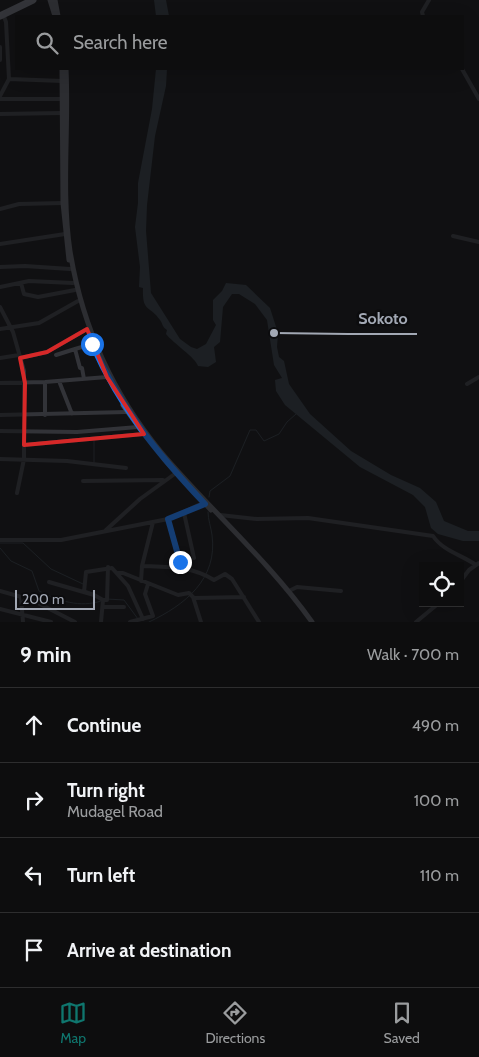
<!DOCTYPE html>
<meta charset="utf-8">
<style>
body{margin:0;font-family:Cabin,sans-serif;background:#161617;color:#f1f3f6}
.controls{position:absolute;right:15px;bottom:15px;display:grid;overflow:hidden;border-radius:0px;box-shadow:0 5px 20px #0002}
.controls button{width:45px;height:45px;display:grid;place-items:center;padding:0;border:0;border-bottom:1px solid #2d2d2e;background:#0d0d0e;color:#f1f3f6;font:25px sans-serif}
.scale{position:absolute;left:15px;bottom:12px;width:80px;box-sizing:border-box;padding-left:5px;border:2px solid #a2a8b4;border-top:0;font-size:14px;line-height:18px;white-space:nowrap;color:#a2a8b4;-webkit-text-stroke:4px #0c0c0e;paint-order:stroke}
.stop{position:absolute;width:15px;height:15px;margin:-11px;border:4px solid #1a73e8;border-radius:50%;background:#fff}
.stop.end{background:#1a73e8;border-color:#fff;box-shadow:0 1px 5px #0008}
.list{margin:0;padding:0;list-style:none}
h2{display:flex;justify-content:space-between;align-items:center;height:65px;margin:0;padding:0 20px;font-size:21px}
h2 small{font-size:16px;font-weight:400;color:#9a9c9e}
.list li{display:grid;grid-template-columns:32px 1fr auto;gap:15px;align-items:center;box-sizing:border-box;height:75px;padding:0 20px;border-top:1px solid #2d2d2e}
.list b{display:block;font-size:19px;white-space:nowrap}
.list p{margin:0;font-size:16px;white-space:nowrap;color:#9a9c9e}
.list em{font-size:16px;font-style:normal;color:#9a9c9e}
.icon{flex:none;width:28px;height:28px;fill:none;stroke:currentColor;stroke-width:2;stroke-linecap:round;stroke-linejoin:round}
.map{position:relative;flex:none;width:479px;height:622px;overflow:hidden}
.search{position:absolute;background:#0d0d0e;box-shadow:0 5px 20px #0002;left:15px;right:15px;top:15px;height:55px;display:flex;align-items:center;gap:12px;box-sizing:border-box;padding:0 18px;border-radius:0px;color:#9a9c9e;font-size:19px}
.sheet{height:365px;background:#0d0d0e}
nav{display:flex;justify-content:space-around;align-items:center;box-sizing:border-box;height:70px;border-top:1px solid #2d2d2e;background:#0d0d0e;font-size:14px;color:#9a9c9e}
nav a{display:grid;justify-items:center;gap:2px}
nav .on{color:#0f766e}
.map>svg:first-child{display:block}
.water{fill:#2a3238}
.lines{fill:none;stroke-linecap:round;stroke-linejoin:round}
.stream{stroke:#2a3238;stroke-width:1}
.minor{stroke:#323338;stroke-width:4}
.major{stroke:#4e5057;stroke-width:5}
.highway{stroke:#5e6169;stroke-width:7}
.route{stroke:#1a73e8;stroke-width:6}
.marked{fill:none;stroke:#d62828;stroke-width:4;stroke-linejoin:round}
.leader{fill:none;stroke:#a2a8b4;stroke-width:2}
.callout-dot{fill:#a2a8b4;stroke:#0c0c0e;stroke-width:2}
.callout-label{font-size:16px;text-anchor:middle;font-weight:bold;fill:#a2a8b4;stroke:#0c0c0e;stroke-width:5;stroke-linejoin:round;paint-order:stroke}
</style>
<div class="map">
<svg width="479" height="622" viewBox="0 0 479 622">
<rect width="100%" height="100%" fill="#111113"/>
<path class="water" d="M154 0H166L169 16H156Z
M156 69H167L166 86 155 136 147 205 146 231 151 293 180 339 191 347 197 349 206 344 216 325 213 320V300L222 291 226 283 246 285 270 308 278 333 277 347 279 357 284 361 289 384 310 414 351 451 391 475 420 488 436 502 444 521 468 531H479V541H463L438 534 431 528 425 507 413 495 360 467 285 405 276 391 275 380 282 378 274 365 267 320 255 304 239 294H232L223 307 220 342 214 347 216 362 208 367 198 366C196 358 173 343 166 334L167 330C162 327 163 324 160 320 150 305 142 313 143 288L139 287 140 267 135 227 138 203V183L152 109Z"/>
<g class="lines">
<path class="stream" d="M94 440V464
M209 497 210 491 230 476 250 430H256L264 441 279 434 287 422 296 414
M0 543H23L51 569 83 584
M0 548 11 561 32 571 39 591C59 601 80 608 101 601
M85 590 95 594
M107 599 124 600 138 619
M149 622C185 605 218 579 212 535 211 527 208 520 208 512"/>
<path class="minor" d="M423 16 422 12 429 0
M0 47V60
M462 69 479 99
M9 79 63 81
M0 96 9 79 6 22 3 14
M0 99H63
M0 114 62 113
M0 209 19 204 63 203
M453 236 479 242
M0 244 65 234
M0 267 25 266 70 269
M21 283 24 294 38 297 75 290
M0 287 29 281 73 283
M0 307 13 332 24 371V459L17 493
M0 329 39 323 78 301
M75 349 92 344
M56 355 75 349 80 368H82L84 379
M0 358 19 355
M20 358 47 352 87 329
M59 381 72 414
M45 382V415
M0 383 45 382 107 377
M467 384 479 377
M0 415 127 412
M0 431 77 432 138 427
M24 445 144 434
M0 459 67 461 126 468
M83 481 163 480
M184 513 194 558
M220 515 257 519 308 518 433 536C443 551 462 555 476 565
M168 519 179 555V568
M106 530 140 499 176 473
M0 540H61L168 519 205 502
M142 566C167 567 192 566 214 580L225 574 232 579 259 622
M118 573H123L178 595 189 593 192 596
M141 581 142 566 153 522
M49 582 94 595 103 600
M460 582 469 570 479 563
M0 591 32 600 75 622
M289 591 297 587 341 591
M84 592 86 572 112 568 128 586 143 619
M193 597 201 622
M21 598 23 622
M195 598 244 597
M103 607H124
M0 609 51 622
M101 622 103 600H107L108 567
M130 622 153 616 145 594 148 584
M416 622 439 603"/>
<path class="major" d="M50 0 55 16
M55 0 58 16
M62 69 63 203 69 260
M66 69C69 129 61 190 70 251 82 325 113 394 161 452 210 510 268 560 312 622
M123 405 143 433
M164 459 211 510"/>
<path class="highway" d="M0 16 33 0"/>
</g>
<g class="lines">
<path class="route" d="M92 344C121 409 156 452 205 504L168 519 180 562"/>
</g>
<path d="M0 0H479V622H0ZM87 329 107 377 144 434 24 445 25 383 20 358 47 352Z" fill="#111113" fill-opacity=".55" fill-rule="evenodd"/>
<path class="marked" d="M87 329 107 377 144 434 24 445 25 383 20 358 47 352Z"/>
<path class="leader" d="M274 333L348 334H417"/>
<circle class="callout-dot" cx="274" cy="333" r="5"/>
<g class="callout-label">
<text x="383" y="324">Sokoto</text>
</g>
</svg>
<div class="controls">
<button><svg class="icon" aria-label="locate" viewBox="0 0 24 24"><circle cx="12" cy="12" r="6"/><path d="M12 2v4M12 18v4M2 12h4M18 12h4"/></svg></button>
</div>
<div class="scale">200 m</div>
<div class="stop" style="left:92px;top:344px"></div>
<div class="stop end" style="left:180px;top:562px"></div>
<div class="search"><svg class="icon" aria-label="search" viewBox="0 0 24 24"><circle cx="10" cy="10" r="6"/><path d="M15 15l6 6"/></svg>Search here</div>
</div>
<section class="sheet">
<h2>9 min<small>Walk · 700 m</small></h2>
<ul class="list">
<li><svg class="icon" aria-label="ahead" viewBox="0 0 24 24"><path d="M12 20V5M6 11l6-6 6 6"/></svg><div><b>Continue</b></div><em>490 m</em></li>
<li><svg class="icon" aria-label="right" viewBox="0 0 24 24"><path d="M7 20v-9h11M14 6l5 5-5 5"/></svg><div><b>Turn right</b><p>Mudagel Road</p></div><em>100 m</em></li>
<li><svg class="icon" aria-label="left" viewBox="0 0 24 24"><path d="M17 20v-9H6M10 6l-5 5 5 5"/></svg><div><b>Turn left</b></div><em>110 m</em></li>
<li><svg class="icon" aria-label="arrive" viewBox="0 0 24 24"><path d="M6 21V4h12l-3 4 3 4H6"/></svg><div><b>Arrive at destination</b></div></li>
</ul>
</section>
<nav>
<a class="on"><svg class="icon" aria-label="map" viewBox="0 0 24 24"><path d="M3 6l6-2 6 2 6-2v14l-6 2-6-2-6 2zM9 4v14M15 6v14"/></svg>Map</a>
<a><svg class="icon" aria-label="directions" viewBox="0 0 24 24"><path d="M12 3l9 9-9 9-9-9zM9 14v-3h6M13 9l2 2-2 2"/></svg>Directions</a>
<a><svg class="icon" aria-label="saved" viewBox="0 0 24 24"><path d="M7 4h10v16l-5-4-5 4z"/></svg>Saved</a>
</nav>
